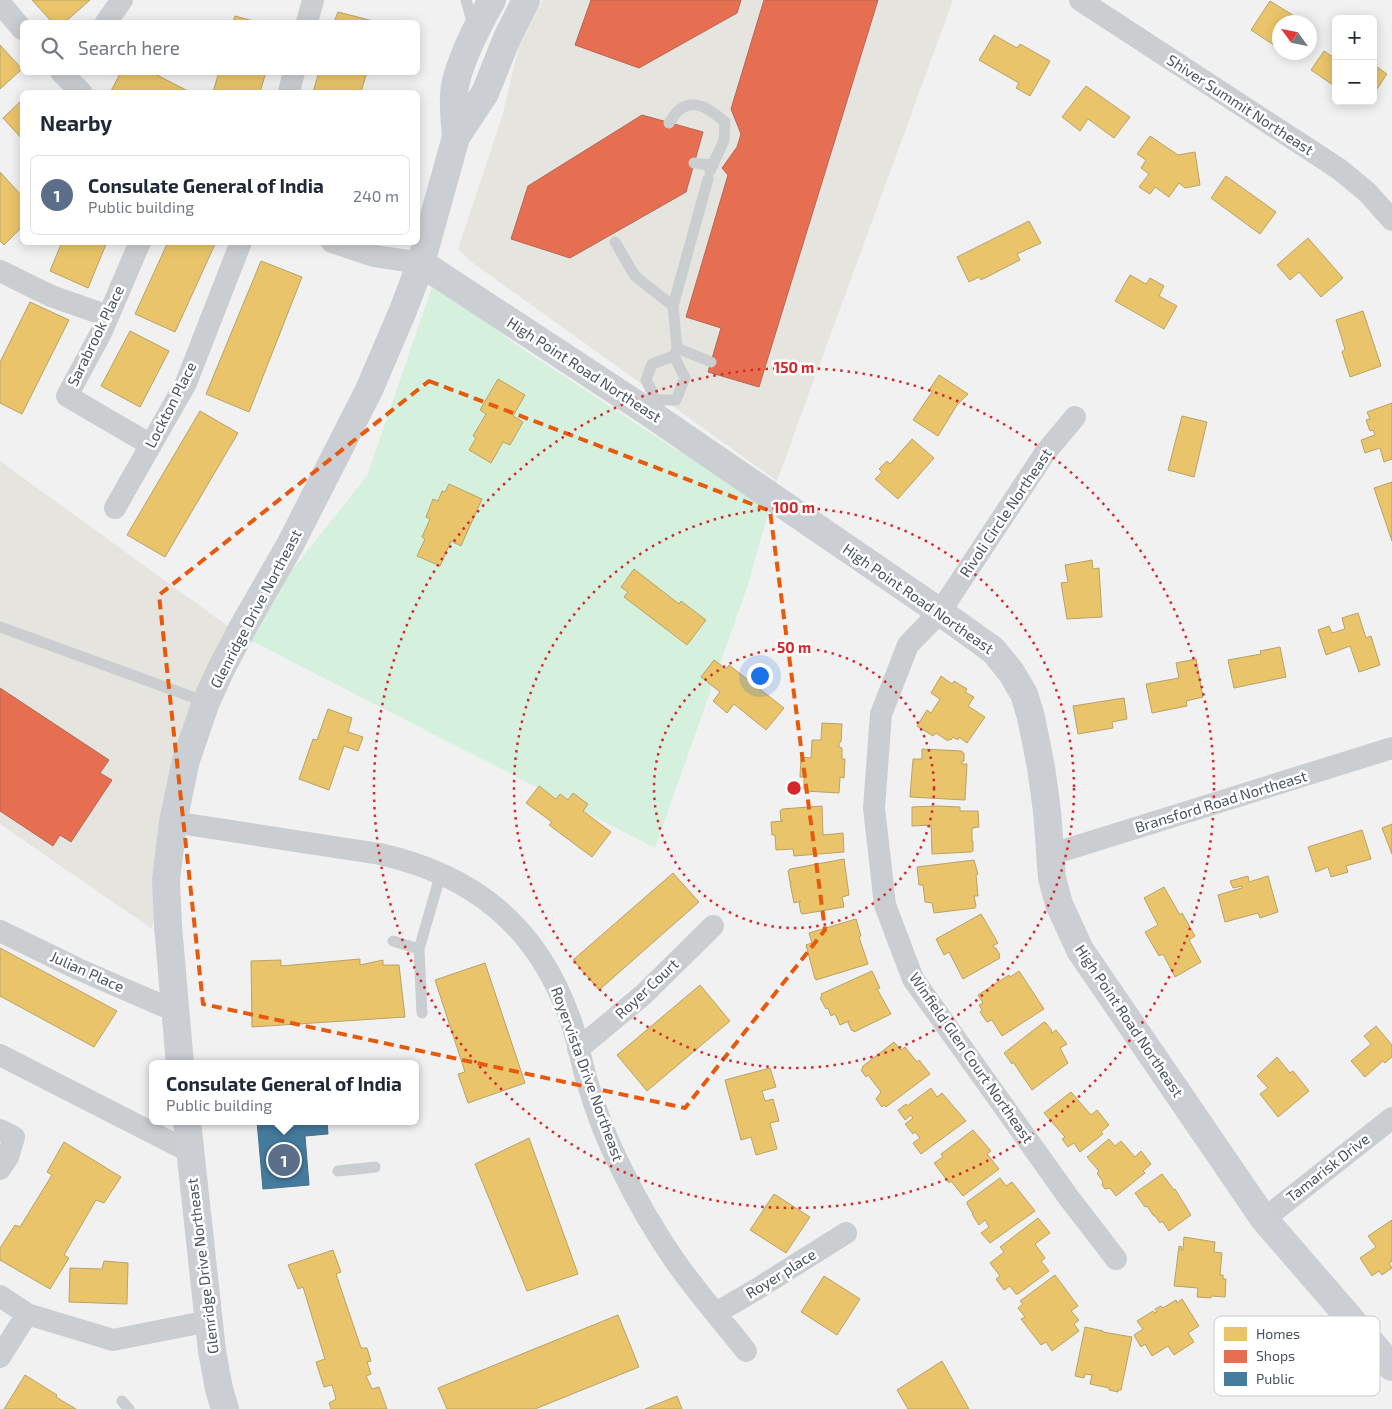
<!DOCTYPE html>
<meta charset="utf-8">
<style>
body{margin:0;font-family:"Exo 2",sans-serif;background:#f6f6f7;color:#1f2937}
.controls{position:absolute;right:15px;top:15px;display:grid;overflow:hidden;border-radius:8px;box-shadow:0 2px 12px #0003}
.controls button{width:45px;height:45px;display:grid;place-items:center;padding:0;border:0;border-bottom:1px solid #e0e1e3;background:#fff;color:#1f2937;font:25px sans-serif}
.compass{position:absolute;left:1272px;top:15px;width:45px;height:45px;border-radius:50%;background:#fff;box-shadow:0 2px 12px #0003;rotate:303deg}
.you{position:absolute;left:759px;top:675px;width:18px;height:18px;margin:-12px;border:4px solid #fff;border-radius:50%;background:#1a73e8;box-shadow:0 0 0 8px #1a73e833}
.badge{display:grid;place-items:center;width:32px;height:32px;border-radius:50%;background:#b45309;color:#fff;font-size:16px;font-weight:700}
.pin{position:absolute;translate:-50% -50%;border:2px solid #fff;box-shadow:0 1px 5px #0006}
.popup{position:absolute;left:149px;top:1060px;width:270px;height:65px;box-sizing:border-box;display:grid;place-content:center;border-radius:8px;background:#fff;filter:drop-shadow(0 1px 4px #0005);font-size:16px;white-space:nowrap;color:#747a83}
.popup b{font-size:19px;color:#1f2937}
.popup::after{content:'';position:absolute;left:50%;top:100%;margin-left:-10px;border:10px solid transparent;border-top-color:#fff}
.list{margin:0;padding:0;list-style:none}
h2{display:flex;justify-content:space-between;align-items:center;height:65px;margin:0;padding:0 20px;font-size:21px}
h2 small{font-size:16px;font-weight:400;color:#747a83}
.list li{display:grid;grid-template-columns:32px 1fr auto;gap:15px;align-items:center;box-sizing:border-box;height:80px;margin:0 10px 10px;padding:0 10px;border:1px solid #e0e1e3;border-radius:8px}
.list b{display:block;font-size:19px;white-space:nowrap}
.list p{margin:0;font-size:16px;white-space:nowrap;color:#747a83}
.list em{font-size:16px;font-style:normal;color:#747a83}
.icon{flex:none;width:28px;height:28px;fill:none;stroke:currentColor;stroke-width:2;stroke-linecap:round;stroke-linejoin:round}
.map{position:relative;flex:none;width:1392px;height:1409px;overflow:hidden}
.search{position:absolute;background:#fff;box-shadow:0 2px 12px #0003;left:20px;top:20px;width:400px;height:55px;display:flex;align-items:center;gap:12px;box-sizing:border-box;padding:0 18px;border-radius:8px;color:#747a83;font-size:19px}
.panel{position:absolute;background:#fff;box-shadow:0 2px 12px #0003;left:20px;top:90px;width:400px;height:155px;border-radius:8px}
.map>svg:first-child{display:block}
.commercial{fill:#e6e4df}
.green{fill:#d5f1de}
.homes{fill:#e9c46a;stroke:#b8a367}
.shops{fill:#e76f51;stroke:#b76755}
.public{fill:#457b9d;stroke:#46708a}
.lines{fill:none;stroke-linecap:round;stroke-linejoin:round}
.lane{stroke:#cbced0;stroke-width:11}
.street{stroke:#cbced0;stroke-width:22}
.secondary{stroke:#cbced2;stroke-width:28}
.marked{fill:none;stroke:#e8590c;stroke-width:4;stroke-dasharray:10 6;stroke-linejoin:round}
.ring{fill:none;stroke:#d62828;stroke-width:2.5;stroke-dasharray:2.5 5}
.labels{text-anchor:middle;stroke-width:5;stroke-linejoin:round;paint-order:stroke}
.street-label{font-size:15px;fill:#47555f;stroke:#fff}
.key{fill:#fff;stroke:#c8cccf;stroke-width:1}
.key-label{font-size:14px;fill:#47555f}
.centre{fill:#d62828;stroke:#fff;stroke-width:2.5}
.ring-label{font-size:15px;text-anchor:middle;font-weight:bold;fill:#d62828;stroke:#fff;stroke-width:5;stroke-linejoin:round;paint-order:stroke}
</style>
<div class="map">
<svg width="1392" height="1409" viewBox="0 0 1392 1409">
<rect width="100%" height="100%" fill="#f2f1f1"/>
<path class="commercial" d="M543 0H953L777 481 473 263 458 249 503 113 523 28Z
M0 461 240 635 187 716 152 929 0 824Z"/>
<path class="green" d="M432 287 459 301 521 348 675 449 777 481 748 585 655 848 240 635 367 476Z"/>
<path class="homes" d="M32 0H90L65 22H52Z
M1270 1 1304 22H1280V49L1251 30Z
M338 12 377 22H334Z
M235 16 257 22H233Z
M994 35 1017 48 1020 44 1050 61 1030 96 1016 88 1019 83 979 60Z
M0 45 22 69 0 89Z
M1324 51 1336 59V87L1311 70Z
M1373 64 1387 74 1373 95Z
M121 72H151L186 90 185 92H114L111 91Z
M219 72H266L260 92H213Z
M319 72H367L361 92H313Z
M1086 86 1130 117 1114 138 1088 119 1080 131 1062 117Z
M22 100V139L3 118Z
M1150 136 1178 155 1195 152 1200 185 1185 188 1179 183 1169 197 1155 187 1150 194 1139 187 1149 174 1141 168 1146 160 1137 154Z
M0 172 22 196V227L4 245 0 241Z
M1226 176 1276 212 1260 234 1211 198Z
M1029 221 1041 243 1017 254 1020 260 981 280 979 277 969 282 957 257Z
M1308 238 1343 278 1321 297 1299 272 1290 280 1277 265Z
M62 242H107L88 288 50 271Z
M168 242H216L175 332 135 314Z
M261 261 302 277 249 412 206 394Z
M1130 275 1146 284 1150 278 1164 286 1159 296 1177 306 1164 329 1115 301Z
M30 302 69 320 22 414 0 403V362Z
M1363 311 1381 366 1350 377 1342 352 1345 349 1336 320Z
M130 331 169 351 140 407 101 386Z
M939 375 968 394 957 405 938 436 913 420 932 392 929 390Z
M498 379 525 395 513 416 523 422 510 445 503 442 491 463 469 450 476 438 473 436 486 414 480 410Z
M1392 403V459L1384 462 1380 448 1365 453 1361 440 1375 435 1373 430 1370 431 1366 420 1370 419 1367 412Z
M200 411 238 433 165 557 127 535Z
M1182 416 1207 422 1194 477 1168 470Z
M912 439 934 458 898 499 875 479 882 472 879 469 887 461 890 464Z
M1392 482V541L1374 488Z
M449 484 482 499 461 546 451 541 440 566 417 556 425 539 422 537 430 519 426 517 433 499 438 501 442 491 445 492Z
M1092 560 1093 569 1099 568 1102 617 1067 619 1061 583 1068 582 1065 565Z
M634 569 679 604 681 601 706 620 687 645 624 597 628 592 621 587Z
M1358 613 1366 638 1371 636 1380 665 1359 672 1350 646 1326 655 1318 630 1329 626 1332 633 1345 629 1342 618Z
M1280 647 1286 677 1234 688 1228 660 1261 654 1260 651Z
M1196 659 1203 697 1186 701 1187 706 1152 713 1146 684 1179 678 1176 663Z
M714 660 726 669 729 665 784 708 766 730 734 704 727 713 713 701 720 692 701 677Z
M941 676 952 684 954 681 967 689 965 692 974 697 968 706 985 717 967 743 959 737 958 740 953 737 951 740 949 739 948 741 936 733 933 736 917 726 927 710 931 713 940 699 931 693Z
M1124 698 1127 719 1112 722 1113 728 1078 734 1073 706Z
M328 709 352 718 348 732 363 737 358 751 344 746 329 790 299 779 313 739 317 740Z
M822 723 842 724 841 742H839V747L842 748V759H845L844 778 840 777 839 793 805 791 806 789H804V779L806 777H800L801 757 811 758 812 740H821Z
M922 749 962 751V753H964V761H962V764H967L965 800 910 797 913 759H922Z
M539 786 556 799 560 794 568 800 573 793 588 804 583 811 611 832 592 857 549 825 552 822 526 803Z
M822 806 823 835 843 833 844 852 794 856 793 849 776 850 775 835H772L771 822 783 821H781L780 811 782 809Z
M937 806 960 807V811H978L979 827 972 828V840L971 841H973V851L971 852 932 854 931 825 912 826V807Z
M1392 824V854L1382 828Z
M1362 830 1371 859 1346 866 1348 872 1331 877 1328 867 1316 872 1308 847Z
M844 859 849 895 842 897 844 907 803 914 801 913 799 903 801 901 794 903 790 883 792 882H790L788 871 790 869Z
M974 860 978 874 976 875 978 896H974L976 906 975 908 934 913 932 903 925 902 923 885H919L917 867Z
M673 873 699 902 599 990 573 960Z
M1248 876 1249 882 1268 876 1278 912 1260 918 1258 913 1225 922 1218 895 1242 888V886L1233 888 1230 881Z
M1164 887 1180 915 1182 913 1195 936 1189 940 1201 962 1175 977 1163 954 1159 956 1145 932 1158 925 1144 898Z
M981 914 998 943 993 946 994 948H996L1000 955 999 956 1000 958 963 979 949 952 944 955 936 939Z
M856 919 861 936 859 937 868 964 816 980V978L815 979 806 945 812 943 809 933Z
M0 948 117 1011 94 1047 0 996Z
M360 959V965L383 960V965H399L405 1017 252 1027 251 961 281 960V966Z
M485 963 525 1083 468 1103 458 1074 465 1072 435 980Z
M872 971 880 988 877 989 891 1014 854 1032 853 1030 852 1031 848 1023 849 1021 840 1025 835 1014 831 1016 828 1008 826 1009 820 998 822 996 821 994Z
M1019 971 1044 1009 1002 1036 992 1020 987 1022 980 1012 982 1010 979 1005 983 1003 978 995 1009 975 1010 977Z
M700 985 730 1021 647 1091 617 1055Z
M1044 1022 1046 1023 1052 1031 1051 1032 1052 1033 1056 1030 1067 1044 1060 1048 1068 1063 1032 1090 1013 1062 1012 1064 1004 1053Z
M1376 1026 1392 1045V1057L1385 1063 1383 1061 1365 1077 1351 1061 1371 1044 1364 1036Z
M894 1042 901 1050 905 1047 917 1062 919 1060 930 1074 886 1107 884 1105 882 1107 876 1099 881 1092 868 1075 866 1077 861 1070 863 1068 862 1067Z
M1277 1057 1290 1073 1293 1071 1309 1091 1278 1117 1260 1094 1268 1088 1257 1076Z
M770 1068 776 1087 762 1091 765 1101 773 1099 779 1121 770 1123 777 1149 756 1155 751 1137 741 1140 725 1080Z
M931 1088 937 1097 942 1093 966 1121 921 1154 913 1143 920 1138 915 1132 913 1134 905 1124 913 1118 911 1115 905 1120 898 1110 906 1104 907 1106Z
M1071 1092 1091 1115 1097 1110 1109 1125 1101 1132 1103 1134 1080 1152 1074 1143 1068 1147 1062 1139 1065 1137 1044 1113Z
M973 1130 991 1151 987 1154 999 1169 963 1196 951 1181 949 1183 934 1163 943 1157 941 1154Z
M529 1138 578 1274 527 1291 475 1164Z
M1109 1139 1115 1146 1121 1141 1135 1157 1141 1151 1151 1164 1143 1171 1145 1173 1116 1196 1110 1188 1105 1189 1102 1185 1103 1182 1097 1173 1099 1171 1087 1157Z
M64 1142 121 1177 104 1203 96 1200 64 1255 69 1258 50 1289 0 1260V1248L15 1225 20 1227 52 1175 47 1172Z
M1162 1174 1174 1190 1175 1189 1191 1215 1169 1231 1162 1221 1160 1223 1156 1217 1153 1215 1147 1206 1145 1207 1135 1193Z
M1000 1178 1006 1186 1012 1182 1035 1211 990 1243 981 1233 989 1227 985 1220 979 1225 972 1214 974 1212H972L967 1204V1202Z
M774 1194 810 1217 786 1253 750 1230Z
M1038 1218 1050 1233 1035 1244 1045 1258 1041 1261 1049 1271 1018 1294H1016L1010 1286 1004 1290 996 1279 1000 1276 990 1263 1004 1252 1000 1247Z
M1392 1220V1261L1389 1263 1392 1268 1382 1275 1379 1271 1372 1276 1360 1258 1376 1247 1368 1236Z
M1184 1237 1215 1242 1214 1252 1222 1253 1220 1275H1223V1279H1226L1225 1297 1211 1296V1298L1197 1297 1198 1288 1174 1286 1179 1246 1182 1247 1181 1250H1183Z
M333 1250 341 1272 336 1274 361 1348H367L371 1361 367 1362 371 1374 366 1376 372 1389 379 1387 387 1409H331L329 1403 336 1399 332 1385 324 1387 316 1362 325 1359 303 1287 298 1289 288 1265Z
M104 1261 128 1263 127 1304 69 1302 70 1268 102 1269Z
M1055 1275 1078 1306 1071 1311 1079 1320 1074 1324 1079 1331 1052 1351 1046 1342 1041 1345 1021 1319 1025 1317 1018 1308 1023 1304 1020 1301Z
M824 1276 860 1299 837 1335 801 1312Z
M1182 1299 1199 1326 1188 1333 1194 1342 1174 1355 1168 1346 1152 1356 1145 1344 1141 1347 1134 1335 1143 1329 1137 1321 1153 1311 1155 1313 1157 1312 1155 1309 1161 1306 1163 1308 1176 1300 1177 1303Z
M618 1315 639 1367 535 1409H447L438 1388Z
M1085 1327 1103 1331V1332L1132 1337 1121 1390H1118V1392L1109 1390V1388L1090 1384 1092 1375 1085 1374 1084 1378 1075 1376Z
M942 1361 969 1409H908L897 1390Z
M25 1375 57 1395 56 1397 76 1409H4Z
M677 1396 682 1409H645Z"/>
<path class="shops" d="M591 0H741L737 13 639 68 575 45Z
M764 0H878L759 387 708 372 721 328 686 317 728 175 722 168 737 147 741 134 731 109Z
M642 115 703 132 686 192 570 258 511 239 528 186Z
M0 688 109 760 100 773 112 780 71 842 60 835 53 846 0 811Z"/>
<path class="public" d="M257 1121H327L328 1134 305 1136 309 1185 263 1189Z"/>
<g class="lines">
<path class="lane" d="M466 0 473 25
M669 123C672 119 675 113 679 110 696 97 712 111 725 122L724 140 710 171
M694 163 711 165
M615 242 635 276 673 306 677 348 674 356 652 364 646 380 656 400
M673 306 708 179
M677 348 711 362
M656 400H676L685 378 674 356
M0 627 206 702
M393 941 419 949
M422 1013 419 949 441 873
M338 1171 375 1167
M122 1401 129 1409"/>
<path class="street" d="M1080 0 1339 169 1367 192 1392 220
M0 3 22 29
M106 22 122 0
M307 22 313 0
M61 72 81 92
M289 92 294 72
M140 242 102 331 67 396 151 445
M332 242 374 256 421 263
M0 271 51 296 108 316
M1075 417 1045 453 940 612 908 645 881 714 874 808 885 905 913 979 1069 1198 1116 1259
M115 508 186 383 241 242
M173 822 380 854C473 875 536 925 569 1016 577 1036 580 1057 586 1078 595 1109 607 1141 622 1170 637 1201 655 1232 675 1261 697 1292 722 1321 746 1351
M1049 855 1392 748
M0 931 78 969 175 1011
M578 1049 643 995 713 926
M0 1055 190 1152
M0 1130 14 1137 8 1157 0 1169
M1264 1219 1392 1118
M0 1296 27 1314 113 1340 209 1321
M716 1313 757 1289 846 1233
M0 1357 27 1314"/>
<path class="secondary" d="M456 137C455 121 452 103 455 86 460 60 479 23 492 0
M421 263 648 412 940 612 993 650 1011 672 1024 694 1031 717 1041 767 1047 811 1052 878 1059 904 1080 950 1264 1219 1392 1367
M180 1064 168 926 166 880 173 822 186 760 206 702 221 669 243 627 290 545 369 390 402 313 421 263 456 137 485 93 507 38 526 0
M187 1121 212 1351 219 1389 225 1409"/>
</g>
<path class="marked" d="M429 381 770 511 825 930 685 1108 203 1004 159 595Z"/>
<g class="ring">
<circle cx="794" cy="788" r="140"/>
<circle cx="794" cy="788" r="280"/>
<circle cx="794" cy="788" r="420"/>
</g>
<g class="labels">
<g class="street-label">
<text transform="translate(1240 105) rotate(33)" y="5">Shiver Summit Northeast</text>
<text transform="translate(96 336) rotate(-64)" y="5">Sarabrook Place</text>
<text transform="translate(584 370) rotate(33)" y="5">High Point Road Northeast</text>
<text transform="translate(171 405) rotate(-63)" y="5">Lockton Place</text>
<text transform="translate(1006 513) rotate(-56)" y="5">Rivoli Circle Northeast</text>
<text transform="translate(918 599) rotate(35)" y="5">High Point Road Northeast</text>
<text transform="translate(256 609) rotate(-62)" y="5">Glenridge Drive Northeast</text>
<text transform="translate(1221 802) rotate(-17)" y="5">Bransford Road Northeast</text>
<text transform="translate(87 972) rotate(24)" y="5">Julian Place</text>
<text transform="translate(647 989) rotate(-43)" y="5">Royer Court</text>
<text transform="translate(1129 1021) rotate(56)" y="5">High Point Road Northeast</text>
<text transform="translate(971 1058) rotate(55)" y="5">Winfield Glen Court Northeast</text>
<text transform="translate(587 1074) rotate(70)" y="5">Royervista Drive Northeast</text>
<text transform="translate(1328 1168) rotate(-38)" y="5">Tamarisk Drive</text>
<text transform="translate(203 1266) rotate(-97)" y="5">Glenridge Drive Northeast</text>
<text transform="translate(781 1274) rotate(-32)" y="5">Royer place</text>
</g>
</g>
<rect x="1214" y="1316" width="166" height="80" rx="8" class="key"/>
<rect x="1224" y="1327" width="23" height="14" fill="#e9c46a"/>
<rect x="1224" y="1350" width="23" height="13" fill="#e76f51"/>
<rect x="1224" y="1372" width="23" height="14" fill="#457b9d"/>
<g class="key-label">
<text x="1256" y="1339">Homes</text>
<text x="1256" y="1361">Shops</text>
<text x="1256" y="1384">Public</text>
</g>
<circle cx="794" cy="788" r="8" class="centre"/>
<g class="ring-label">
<text x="794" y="373">150 m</text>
<text x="794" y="513">100 m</text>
<text x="794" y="653">50 m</text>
</g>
</svg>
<div class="controls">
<button>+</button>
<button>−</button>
</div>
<svg class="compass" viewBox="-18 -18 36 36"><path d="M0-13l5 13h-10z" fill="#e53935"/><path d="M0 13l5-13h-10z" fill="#747a83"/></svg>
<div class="you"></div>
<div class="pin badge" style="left:284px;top:1160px;background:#5c6f8a">1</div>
<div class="popup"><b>Consulate General of India</b>Public building</div>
<div class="search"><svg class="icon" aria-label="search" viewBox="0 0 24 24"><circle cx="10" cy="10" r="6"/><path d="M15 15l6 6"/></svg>Search here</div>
<section class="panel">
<h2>Nearby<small></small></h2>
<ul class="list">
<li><span class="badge" style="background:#5c6f8a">1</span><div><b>Consulate General of India</b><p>Public building</p></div><em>240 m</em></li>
</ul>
</section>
</div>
